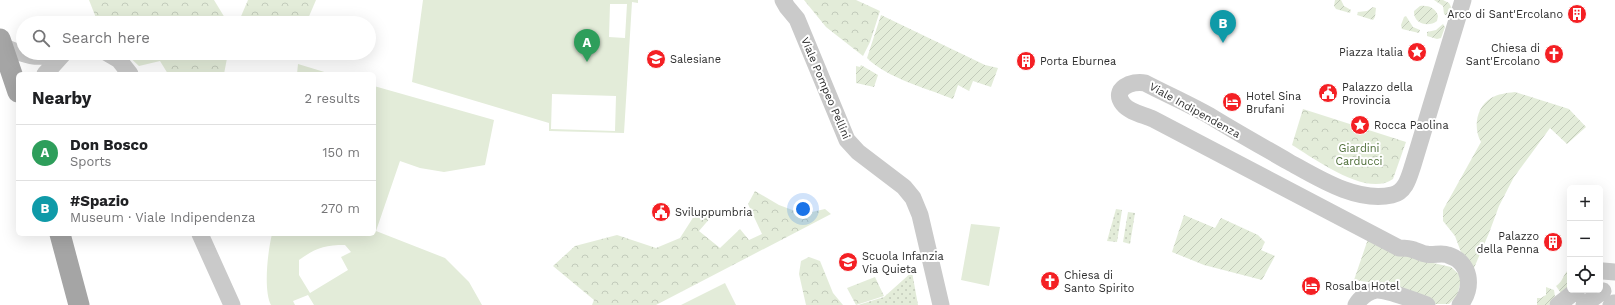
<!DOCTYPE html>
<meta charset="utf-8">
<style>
body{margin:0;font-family:"Work Sans",sans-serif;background:#f2f2f2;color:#202124}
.controls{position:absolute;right:12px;bottom:12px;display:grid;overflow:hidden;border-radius:6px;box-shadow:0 4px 16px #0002}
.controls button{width:36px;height:36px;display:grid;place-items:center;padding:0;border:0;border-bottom:1px solid #e0e0e0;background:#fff;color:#202124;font:20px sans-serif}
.you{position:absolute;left:803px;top:209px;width:14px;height:14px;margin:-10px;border:3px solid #fff;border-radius:50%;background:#1a73e8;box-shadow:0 0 0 6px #1a73e833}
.badge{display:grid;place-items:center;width:26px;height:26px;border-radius:50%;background:#f42024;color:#fff;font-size:13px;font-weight:700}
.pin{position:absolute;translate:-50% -33px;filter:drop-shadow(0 1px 2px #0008)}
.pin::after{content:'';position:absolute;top:21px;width:14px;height:12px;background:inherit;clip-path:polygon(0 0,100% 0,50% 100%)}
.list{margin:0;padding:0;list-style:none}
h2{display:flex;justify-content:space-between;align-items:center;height:52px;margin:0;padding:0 16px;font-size:17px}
h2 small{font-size:13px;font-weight:400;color:#757577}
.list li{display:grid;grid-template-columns:26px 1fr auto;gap:12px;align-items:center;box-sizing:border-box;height:56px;padding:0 16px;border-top:1px solid #e0e0e0}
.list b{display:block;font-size:15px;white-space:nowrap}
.list p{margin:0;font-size:13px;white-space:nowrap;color:#757577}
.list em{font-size:13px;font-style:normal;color:#757577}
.icon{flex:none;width:22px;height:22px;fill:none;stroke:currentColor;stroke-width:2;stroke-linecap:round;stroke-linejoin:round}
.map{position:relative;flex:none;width:1615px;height:305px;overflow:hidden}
.search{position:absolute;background:#fff;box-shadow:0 4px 16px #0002;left:16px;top:16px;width:360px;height:44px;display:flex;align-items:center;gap:10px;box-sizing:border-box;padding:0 14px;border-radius:22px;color:#757577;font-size:15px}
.panel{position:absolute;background:#fff;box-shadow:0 4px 16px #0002;left:16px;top:72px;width:360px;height:164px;border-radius:6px}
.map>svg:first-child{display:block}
.grass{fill:url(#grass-dots)}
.forest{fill:url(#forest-crowns)}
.garden{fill:url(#garden-furrows)}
.pitch{fill:#e3ecd9;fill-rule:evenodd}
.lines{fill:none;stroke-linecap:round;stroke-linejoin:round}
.minor{stroke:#cacaca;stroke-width:17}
.major{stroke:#a5a5a5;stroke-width:21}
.labels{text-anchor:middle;stroke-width:4;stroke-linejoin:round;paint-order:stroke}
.poi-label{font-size:11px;fill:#2d2d2d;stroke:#fff;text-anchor:start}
.street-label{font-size:11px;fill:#2d2d2d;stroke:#fff}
.park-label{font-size:11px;fill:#4d6d37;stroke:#fff}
</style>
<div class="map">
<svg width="1615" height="305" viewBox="0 0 1615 305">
<defs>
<pattern id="grass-dots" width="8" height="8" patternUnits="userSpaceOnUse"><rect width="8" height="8" fill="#e3ecd9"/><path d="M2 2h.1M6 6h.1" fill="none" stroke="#c3cbbb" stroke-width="1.8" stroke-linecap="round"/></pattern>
<pattern id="forest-crowns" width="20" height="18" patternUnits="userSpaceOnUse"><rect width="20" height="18" fill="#e3ecd9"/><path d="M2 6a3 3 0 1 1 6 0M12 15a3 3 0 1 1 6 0" fill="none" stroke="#c3cbbb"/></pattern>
<pattern id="garden-furrows" width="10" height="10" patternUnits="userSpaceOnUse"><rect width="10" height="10" fill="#e3ecd9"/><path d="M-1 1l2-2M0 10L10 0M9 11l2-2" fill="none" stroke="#c3cbbb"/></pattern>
</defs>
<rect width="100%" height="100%" fill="#fff"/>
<path class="grass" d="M1116 209 1122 210 1117 242 1107 241Z
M1128 212 1135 213 1130 244 1123 242Z
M912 272 918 305H858L884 297Z"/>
<path class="forest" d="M89 0H214L228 23H98Z
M248 0H316L307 21 291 23H245L239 21Z
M804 0H856L880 11 870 42 863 56 826 27Z
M125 53H228L224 74H168L160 61 139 66Z
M1303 109 1406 142 1393 179C1367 198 1315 159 1292 145Z
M755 191 779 205 803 214 825 209 831 214 656 305H592L594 300 553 266 575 246 617 235 656 248 680 238 696 213 711 217 699 231 720 248 740 229 749 240 762 234 748 204Z
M809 257 820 261 833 293 843 305H806L799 274 801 261Z
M875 277 884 296 856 305 847 288Z"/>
<path class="garden" d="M1335 0H1341L1344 6 1351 10 1350 13 1336 9 1334 6Z
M1434 0H1443L1449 3 1451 7 1447 16 1444 14 1443 6Z
M1420 6C1428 5 1436 8 1438 16L1437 21C1428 28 1413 23 1414 11Z
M1373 7 1376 8 1375 17 1373 20 1357 15 1358 12 1367 11Z
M881 15 985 65 998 68 991 87 973 81 969 91 958 85 953 99C926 88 887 78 867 58Z
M1406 16 1413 27 1420 30 1419 33 1402 29 1401 25 1404 17Z
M1443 24 1445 27 1441 38 1437 39 1427 36V32L1436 30Z
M861 65 878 75 874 87 856 83V66L860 67Z
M1515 92 1569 109 1586 127 1567 144 1550 128 1514 177 1499 206 1489 233 1474 268 1465 263 1455 236 1443 221V210L1481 142C1473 128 1476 107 1491 98 1498 94 1506 93 1515 92Z
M1184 215 1215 228 1221 218 1258 235 1265 242 1261 250 1275 256 1262 280 1204 265 1172 252Z
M1368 239 1429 262 1451 267 1462 277 1457 296 1449 304H1435L1388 285 1354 280Z
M1570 268V290L1563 296 1556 286C1563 282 1563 274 1570 268Z
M1546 287 1554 290 1555 297 1549 305H1537V298H1541L1546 295Z"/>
<path class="pitch" d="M423 0H638V3L632 2 624 133 549 131V123L412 82ZM610 4H627L625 38 609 37ZM552 94 616 96 615 131 551 129Z
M298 64 331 74H297Z
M374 86 494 120 485 165 444 172 420 168 400 161 376 231 445 258 469 282 482 305H314L308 295 293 301 295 305H271C263 290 268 250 272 234H374ZM345 245 351 252 341 257 348 270 310 293 299 275V260C316 248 324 245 345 245Z
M971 224 1000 227 989 286 961 280Z
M725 283 736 305H681Z"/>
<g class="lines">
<path class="minor" d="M783 0 787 7 797 19 847 140 858 152 904 187 913 198 920 215 941 305
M2 46C24 55 37 60 60 53
M107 53 119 60 130 74
M45 74 64 53
M200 234 232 305
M1603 271 1615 272
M1356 305C1360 298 1368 292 1376 290 1386 289 1416 301 1427 305
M1460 305C1474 288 1471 262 1448 255 1441 252 1433 256 1426 254 1422 254 1418 251 1414 250 1409 248 1404 248 1399 248L1153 119C1144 115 1129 112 1123 104 1111 89 1132 80 1145 83 1166 94 1189 104 1210 116 1236 132 1263 147 1289 162 1318 178 1357 203 1392 195 1406 192 1409 177 1413 165L1463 0
M1558 305 1577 290
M1584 305 1603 291
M1611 305 1614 303"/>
<path class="major" d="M0 39 18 92
M60 234 79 305"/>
</g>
<defs>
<g id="building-disc" transform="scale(1)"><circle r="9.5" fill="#f42024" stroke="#fff"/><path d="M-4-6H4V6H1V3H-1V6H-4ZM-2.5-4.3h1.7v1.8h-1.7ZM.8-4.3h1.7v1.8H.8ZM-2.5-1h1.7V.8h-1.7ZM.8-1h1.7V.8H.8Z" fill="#fff"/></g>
<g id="sight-disc" transform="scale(1)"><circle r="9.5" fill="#f42024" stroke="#fff"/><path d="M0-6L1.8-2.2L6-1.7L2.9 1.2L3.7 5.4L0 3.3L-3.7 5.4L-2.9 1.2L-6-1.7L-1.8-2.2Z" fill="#fff"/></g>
<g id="church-disc" transform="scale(1)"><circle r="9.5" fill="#f42024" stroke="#fff"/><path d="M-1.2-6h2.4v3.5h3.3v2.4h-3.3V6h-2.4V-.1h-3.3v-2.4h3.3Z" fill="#fff"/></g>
<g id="school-disc" transform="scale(1)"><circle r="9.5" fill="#f42024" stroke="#fff"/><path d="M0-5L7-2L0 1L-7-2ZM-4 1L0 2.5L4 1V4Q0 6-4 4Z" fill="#fff"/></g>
<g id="civic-disc" transform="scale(1)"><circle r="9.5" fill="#f42024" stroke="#fff"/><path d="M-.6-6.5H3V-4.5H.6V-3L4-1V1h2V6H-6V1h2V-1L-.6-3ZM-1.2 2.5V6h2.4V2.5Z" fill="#fff"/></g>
<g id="hotel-disc" transform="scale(1)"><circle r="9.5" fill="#f42024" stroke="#fff"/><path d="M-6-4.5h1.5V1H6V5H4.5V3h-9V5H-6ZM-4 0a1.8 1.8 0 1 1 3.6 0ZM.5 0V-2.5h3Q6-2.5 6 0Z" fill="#fff"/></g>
</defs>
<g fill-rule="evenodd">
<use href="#building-disc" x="1577" y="14"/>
<use href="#sight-disc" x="1417" y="52"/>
<use href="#church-disc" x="1554" y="54"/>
<use href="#school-disc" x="656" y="59"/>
<use href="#building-disc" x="1026" y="61"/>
<use href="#civic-disc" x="1328" y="93"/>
<use href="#hotel-disc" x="1232" y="102"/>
<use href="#sight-disc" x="1360" y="125"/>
<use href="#civic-disc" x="661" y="212"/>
<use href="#building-disc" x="1553" y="242"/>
<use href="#school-disc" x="848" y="262"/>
<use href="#church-disc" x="1050" y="281"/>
<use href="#hotel-disc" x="1311" y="286"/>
</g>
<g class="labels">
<g class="poi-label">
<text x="1563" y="18" text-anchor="end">Arco di Sant'Ercolano</text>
<text x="1540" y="52" text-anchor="end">Chiesa di<tspan x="1540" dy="13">Sant'Ercolano</tspan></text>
<text x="1403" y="56" text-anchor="end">Piazza Italia</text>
<text x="670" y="63">Salesiane</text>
<text x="1040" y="65">Porta Eburnea</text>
<text x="1342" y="91">Palazzo della<tspan x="1342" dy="13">Provincia</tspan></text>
<text x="1246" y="100">Hotel Sina<tspan x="1246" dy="13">Brufani</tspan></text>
<text x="1374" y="129">Rocca Paolina</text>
<text x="675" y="216">Sviluppumbria</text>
<text x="1539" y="240" text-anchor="end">Palazzo<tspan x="1539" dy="13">della Penna</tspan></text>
<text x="862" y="260">Scuola Infanzia<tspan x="862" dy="13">Via Quieta</tspan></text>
<text x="1064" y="279">Chiesa di<tspan x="1064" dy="13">Santo Spirito</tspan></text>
<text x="1325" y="290">Rosalba Hotel</text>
</g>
<g class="street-label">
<text transform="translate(826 88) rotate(67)" y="4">Viale Pompeo Pellini</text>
<text transform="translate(1195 110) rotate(29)" y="4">Viale Indipendenza</text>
</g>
<g class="park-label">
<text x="1359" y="152">Giardini<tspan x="1359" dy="13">Carducci</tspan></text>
</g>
</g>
</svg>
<div class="controls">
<button>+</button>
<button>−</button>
<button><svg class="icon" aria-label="locate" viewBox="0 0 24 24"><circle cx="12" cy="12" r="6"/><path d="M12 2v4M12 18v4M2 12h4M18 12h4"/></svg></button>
</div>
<div class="you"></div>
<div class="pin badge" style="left:587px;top:62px;background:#2e9e5b">A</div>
<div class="pin badge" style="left:1223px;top:43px;background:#0f9aa8">B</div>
<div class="search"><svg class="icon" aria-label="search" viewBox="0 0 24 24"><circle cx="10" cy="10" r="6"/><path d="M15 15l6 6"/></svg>Search here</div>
<section class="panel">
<h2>Nearby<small>2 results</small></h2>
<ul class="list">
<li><span class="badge" style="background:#2e9e5b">A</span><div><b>Don Bosco</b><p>Sports</p></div><em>150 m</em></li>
<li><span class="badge" style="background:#0f9aa8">B</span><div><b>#Spazio</b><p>Museum · Viale Indipendenza</p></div><em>270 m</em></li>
</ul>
</section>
</div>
